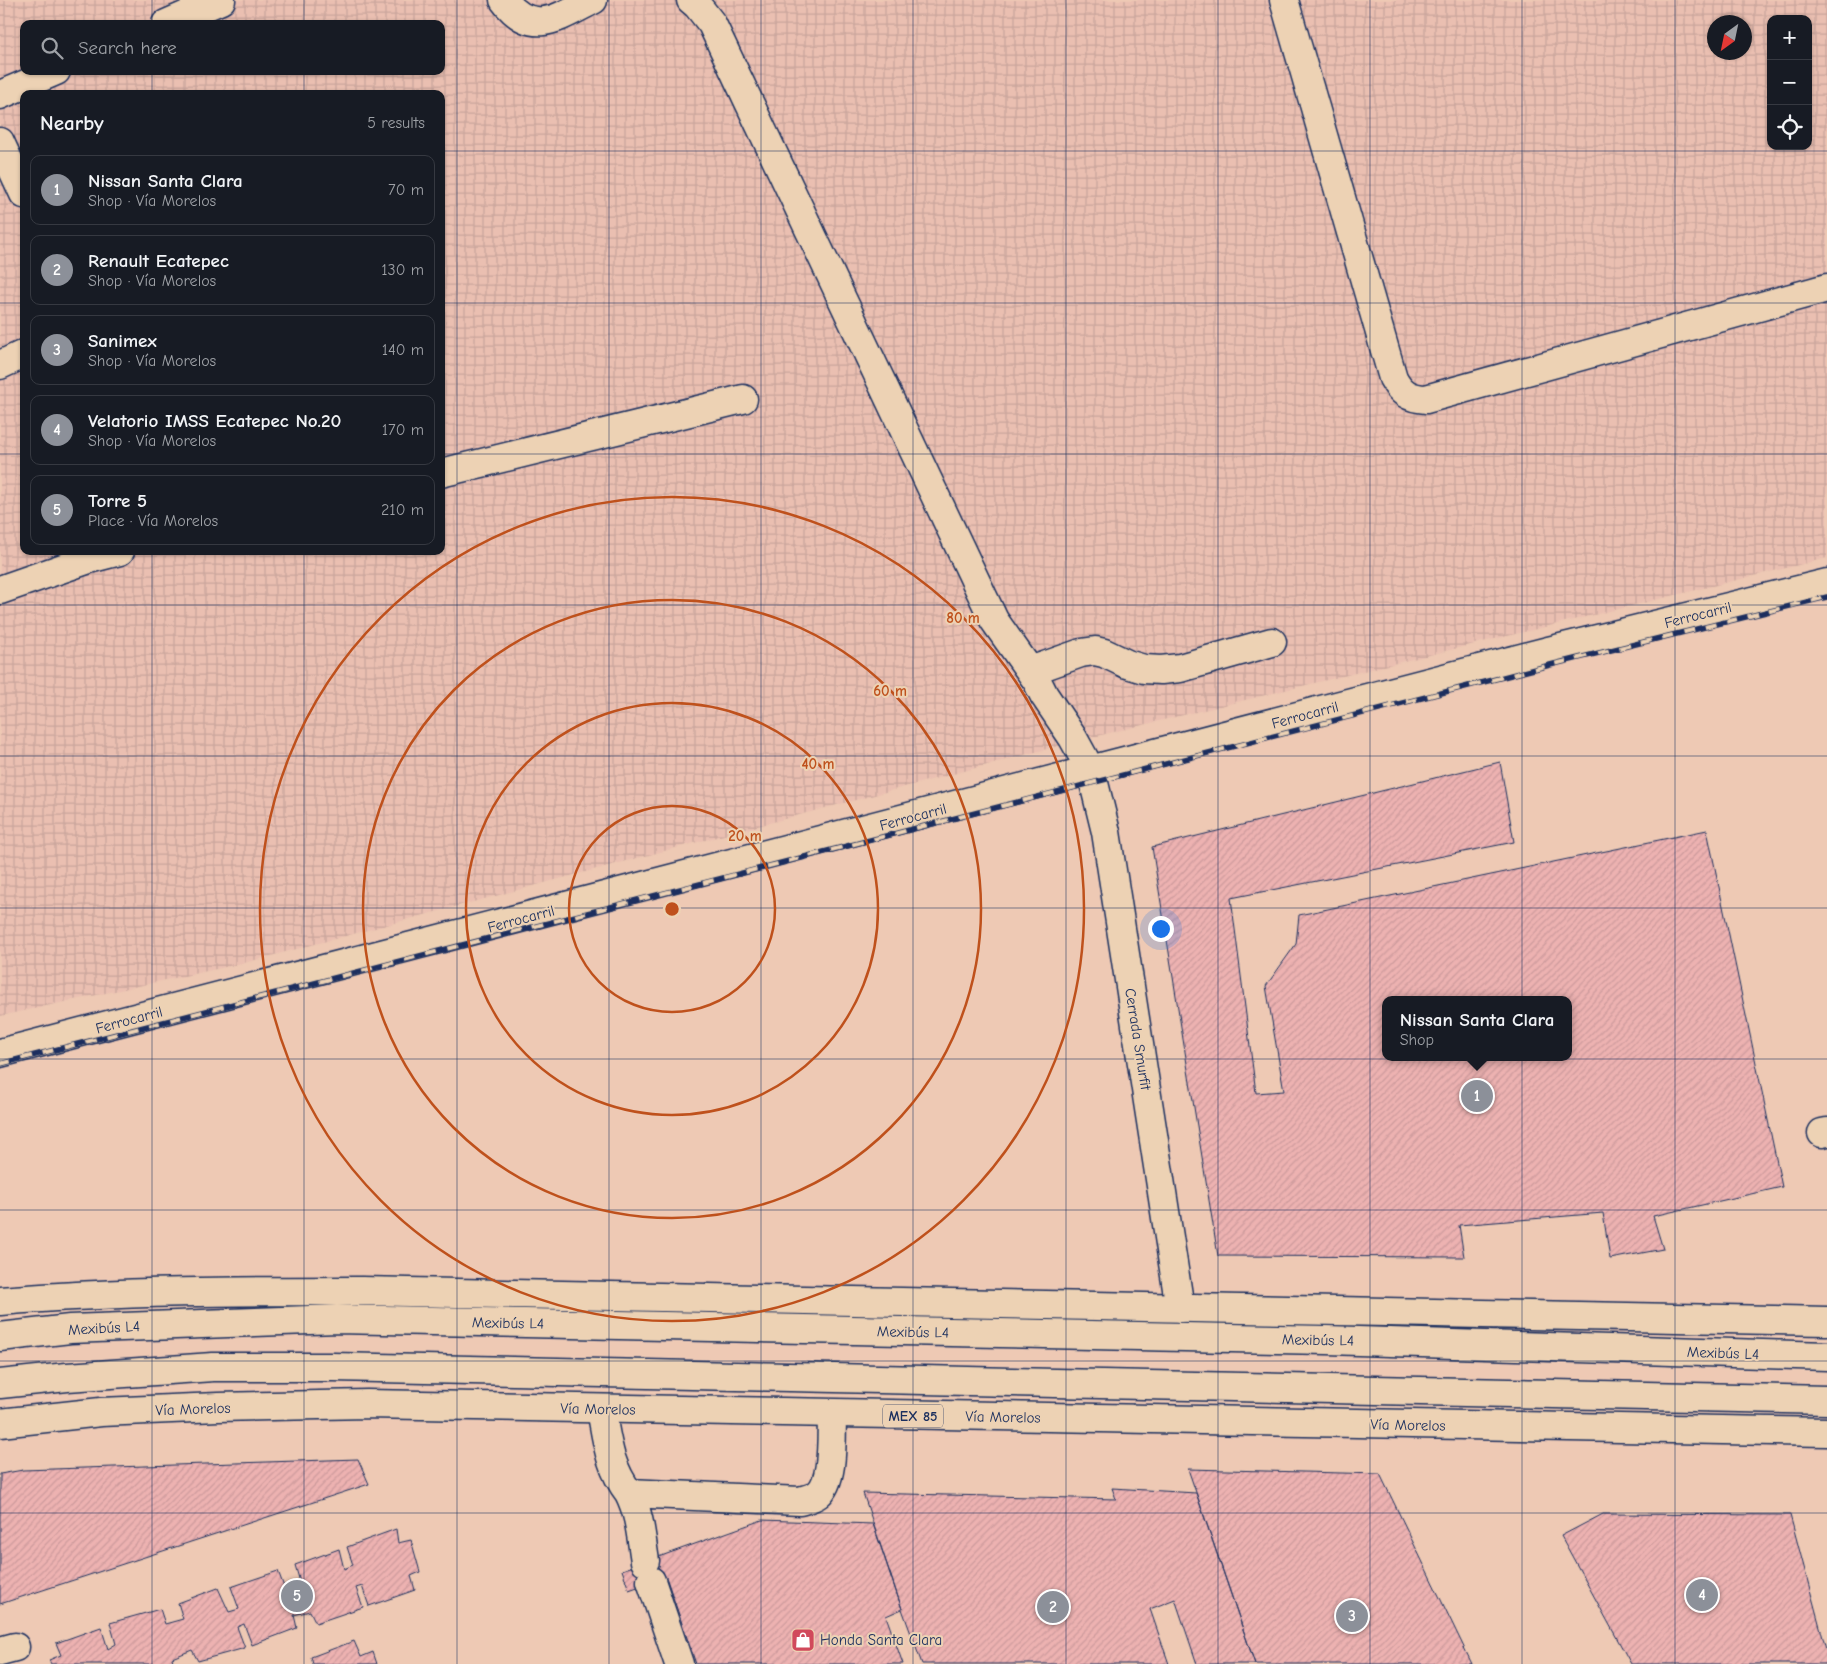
<!DOCTYPE html>
<meta charset="utf-8">
<style>
body{margin:0;font-family:"Comic Neue",sans-serif;background:#242831;color:#f1f3f6}
.controls{position:absolute;right:15px;top:15px;display:grid;overflow:hidden;border-radius:10px;box-shadow:0 1px 4px #0004}
.controls button{width:45px;height:45px;display:grid;place-items:center;padding:0;border:0;border-bottom:1px solid #363941;background:#171b24;color:#f1f3f6;font:25px sans-serif}
.compass{position:absolute;left:1707px;top:15px;width:45px;height:45px;border-radius:50%;background:#171b24;box-shadow:0 1px 4px #0004;rotate:213deg}
.you{position:absolute;left:1160px;top:928px;width:18px;height:18px;margin:-12px;border:4px solid #fff;border-radius:50%;background:#1a73e8;box-shadow:0 0 0 8px #1a73e833}
.badge{display:grid;place-items:center;width:32px;height:32px;border-radius:50%;background:#8c9099;color:#fff;font-size:16px;font-weight:700}
.pin{position:absolute;translate:-50% -50%;border:2px solid #fff;box-shadow:0 1px 5px #0006}
.popup{position:absolute;left:1382px;top:996px;width:190px;height:65px;box-sizing:border-box;display:grid;place-content:center;border-radius:10px;background:#171b24;filter:drop-shadow(0 1px 4px #0005);font-size:16px;white-space:nowrap;color:#9ea1a6}
.popup b{font-size:19px;color:#f1f3f6}
.popup::after{content:'';position:absolute;left:50%;top:100%;margin-left:-10px;border:10px solid transparent;border-top-color:#171b24}
.list{margin:0;padding:0;list-style:none}
h2{display:flex;justify-content:space-between;align-items:center;height:65px;margin:0;padding:0 20px;font-size:21px}
h2 small{font-size:16px;font-weight:400;color:#9ea1a6}
.list li{display:grid;grid-template-columns:32px 1fr auto;gap:15px;align-items:center;box-sizing:border-box;height:70px;margin:0 10px 10px;padding:0 10px;border:1px solid #363941;border-radius:10px}
.list b{display:block;font-size:19px;white-space:nowrap}
.list p{margin:0;font-size:16px;white-space:nowrap;color:#9ea1a6}
.list em{font-size:16px;font-style:normal;color:#9ea1a6}
.icon{flex:none;width:28px;height:28px;fill:none;stroke:currentColor;stroke-width:2;stroke-linecap:round;stroke-linejoin:round}
.map{position:relative;flex:none;width:1827px;height:1664px;overflow:hidden}
.search{position:absolute;background:#171b24;box-shadow:0 1px 4px #0004;left:20px;top:20px;width:425px;height:55px;display:flex;align-items:center;gap:12px;box-sizing:border-box;padding:0 18px;border-radius:10px;color:#9ea1a6;font-size:19px}
.panel{position:absolute;background:#171b24;box-shadow:0 1px 4px #0004;left:20px;top:90px;width:425px;height:465px;border-radius:10px}
.map>svg:first-child{display:block}
.industrial{fill:url(#industrial-grid);fill-rule:evenodd}
.building{fill:url(#building-hatch);stroke:#1b2f5e;fill-rule:evenodd}
.lines{fill:none;stroke-linecap:round;stroke-linejoin:round}
.minor-casing{stroke:#1b2f5e;stroke-width:31}
.major-casing{stroke:#1b2f5e;stroke-width:31}
.minor{stroke:#edd2b4;stroke-width:28}
.major{stroke:#edd2b4;stroke-width:28}
.rail-casing{stroke:#1b2f5e;stroke-width:5.5}
.rail{stroke:#edd2b4;stroke-width:4;stroke-dasharray:11;stroke-linecap:butt}
.grid{fill:none;stroke:#1b2f5e;stroke-width:1;stroke-opacity:0.55}
.ring{fill:none;stroke:#bf511c;stroke-width:2.5}
.labels{text-anchor:middle;stroke-width:4;stroke-linejoin:round;paint-order:stroke}
.shield{fill:#edd2b4;stroke:#5a6078;stroke-width:1}
.shield-label{font-size:14px;font-weight:bold;fill:#1b2f5e}
.street-label{font-size:15px;fill:#1b2f5e;stroke:#edd2b4}
.poi-label{font-size:15px;fill:#1b2f5e;stroke:#edd2b4;text-anchor:start}
.centre{fill:#bf511c;stroke:#edd2b4;stroke-width:2.5}
.ring-label{font-size:15px;text-anchor:middle;font-weight:bold;fill:#bf511c;stroke:#edd2b4;stroke-width:4;stroke-linejoin:round;paint-order:stroke}
</style>
<div class="map">
<svg width="1827" height="1664" viewBox="0 0 1827 1664">
<defs>
<pattern id="industrial-grid" width="8" height="8" patternUnits="userSpaceOnUse" patternTransform="scale(1.25)"><rect width="8" height="8" fill="#eabfb1"/><path d="M0 4h8M4 0v8" fill="none" stroke="#c8a49b"/></pattern>
<pattern id="building-hatch" width="6" height="6" patternUnits="userSpaceOnUse" patternTransform="scale(1.25)"><rect width="6" height="6" fill="#edb2b1"/><path d="M-1 1l2-2M0 6l6-6M5 7l2-2" fill="none" stroke="#cb999b"/></pattern>
</defs>
<rect width="100%" height="100%" fill="#eec9b4"/>
<filter id="ink" filterUnits="userSpaceOnUse"><feTurbulence type="fractalNoise" baseFrequency=".02" numOctaves="2"/><feDisplacementMap in="SourceGraphic" scale="10" xChannelSelector="R" yChannelSelector="G"/><feConvolveMatrix kernelMatrix="1 2 1 2 8 2 1 2 1" color-interpolation-filters="sRGB"/></filter>
<g filter="url(#ink)">
<path class="industrial" d="M0 0H1827V558L1077 741 244 963 0 1016ZM1771 19H1808V146H1771ZM1714 22H1744V52H1714ZM24 24H441V71H24ZM24 94H441V551H24Z"/>
<path class="building" d="M1500 762 1514 842 1231 898 1256 1093 1284 1091 1266 986 1296 944 1299 915 1707 830 1782 1187 1653 1216 1663 1249 1610 1259 1603 1213 1459 1225 1464 1257 1218 1256 1152 847ZM1386 1000H1568V1057H1386Z
M358 1459 369 1484 0 1604V1474L23 1470Z
M1188 1469 1380 1474 1472 1664H1255Z
M1112 1488 1196 1493 1255 1664H1197L1175 1599 1150 1609 1169 1664H922L902 1609 863 1493 1116 1499Z
M1603 1514 1790 1515 1827 1653V1664H1631L1561 1536Z
M762 1520 873 1524 902 1609 886 1616 903 1664H696L666 1577 629 1590 622 1570Z
M396 1529 398 1543 411 1540 420 1572 411 1576 415 1590 369 1606 362 1586 356 1588 363 1607 316 1623 310 1611 294 1615 297 1628 252 1645 244 1624 237 1627 245 1648 198 1661 192 1650 172 1658 174 1664H51L49 1660 61 1655 56 1643 101 1627 108 1649 116 1644 110 1623 160 1609 165 1624 183 1619 178 1603 218 1588 229 1612 239 1609 231 1587 278 1571 284 1587 300 1582 295 1565 339 1549 344 1569 353 1565 347 1547Z
M354 1641 361 1657 373 1652 377 1664H313L311 1657Z"/>
<g class="lines">
<g class="minor-casing">
<path id="minor" d="M504 0C532 38 559 17 593 0
M691 0 697 5 712 24 994 620 1037 681 1044 695 1073 738 1084 758 1094 783 1106 832 1180 1308
M1284 0 1393 378C1401 393 1409 398 1426 399L1827 288
M166 24 221 0
M0 95 56 71
M0 142 24 194
M0 365 24 354
M441 473 743 399
M0 590 89 559 120 551
M1030 671 1081 653 1095 651 1104 653 1127 664 1144 669 1161 670 1180 668 1272 642
M0 1053 1548 651 1827 583
M1822 1133 1827 1132
M0 1337 70 1329 337 1319 1327 1340 1827 1356
M0 1384 67 1377 213 1367H333L1827 1400
M601 1409C607 1441 609 1467 629 1493L800 1501C806 1499 813 1498 818 1494 835 1480 831 1434 832 1414
M629 1493C640 1515 641 1537 645 1561
M651 1581 679 1664
M0 1651 15 1647"/>
</g>
<g class="major-casing">
<path id="major" d="M0 1301C121 1291 241 1291 362 1291L1827 1321
M0 1423 101 1412 218 1407 367 1404 1827 1432"/>
</g>
<use href="#minor" class="minor"/>
<use href="#major" class="major"/>
<g class="rail-casing">
<path id="rail" d="M0 1064 1550 665 1827 597"/>
</g>
<use href="#rail" class="rail"/>
</g>
</g>
<path class="grid" d="M152 0V24M304 0V24M457 0V1664M609 0V1664M761 0V1664M913 0V1664M1066 0V1664M1218 0V1664M1370 0V1664M1522 0V1664M1675 0V1664M152 71V94M304 71V94M0 151H24M441 151H1827M0 303H24M441 303H1827M0 454H24M441 454H1827M152 551V1664M304 551V1664M0 605H1827M0 756H1827M0 908H1827M0 1059H1827M0 1210H1827M0 1361H1827M0 1513H1827"/>
<g class="ring">
<circle cx="672" cy="909" r="103"/>
<circle cx="672" cy="909" r="206"/>
<circle cx="672" cy="909" r="309"/>
<circle cx="672" cy="909" r="412"/>
</g>
<defs>
<g id="shop-square" transform="scale(1.25)"><rect x="-9" y="-9" width="18" height="18" rx="4" fill="#d1495b" stroke="#edd2b4"/><path d="M-5-2.5h2.3a2.7 3.5 0 0 1 5.4 0H5L5.5 6h-11ZM-1.5-2.5h3a1.5 2.3 0 0 0-3 0Z" fill="#fff"/></g>
</defs>
<g fill-rule="evenodd">
<use href="#shop-square" x="803" y="1640"/>
</g>
<g class="labels">
<rect class="shield" x="883" y="1404.5" width="60" height="23" rx="4"/>
<g class="shield-label">
<text x="913" y="1421">MEX 85</text>
</g>
<g class="street-label">
<text transform="translate(1698 615) rotate(-14)" y="5">Ferrocarril</text>
<text transform="translate(1305 715) rotate(-15)" y="5">Ferrocarril</text>
<text transform="translate(913 817) rotate(-15)" y="5">Ferrocarril</text>
<text transform="translate(521 919) rotate(-15)" y="5">Ferrocarril</text>
<text transform="translate(129 1020) rotate(-15)" y="5">Ferrocarril</text>
<text transform="translate(1138 1039) rotate(81)" y="5">Cerrada Smurfit</text>
<text transform="translate(508 1323) rotate(1)" y="5">Mexibús L4</text>
<text transform="translate(104 1328) rotate(-3)" y="5">Mexibús L4</text>
<text transform="translate(913 1332) rotate(1)" y="5">Mexibús L4</text>
<text transform="translate(1318 1340) rotate(1)" y="5">Mexibús L4</text>
<text transform="translate(1723 1353) rotate(2)" y="5">Mexibús L4</text>
<text transform="translate(193 1409) rotate(-2)" y="5">Vía Morelos</text>
<text transform="translate(598 1409) rotate(1)" y="5">Vía Morelos</text>
<text transform="translate(1003 1417) rotate(1)" y="5">Vía Morelos</text>
<text transform="translate(1408 1425) rotate(1)" y="5">Vía Morelos</text>
</g>
<g class="poi-label">
<text x="820" y="1645">Honda Santa Clara</text>
</g>
</g>
<circle cx="672" cy="909" r="8" class="centre"/>
<g class="ring-label">
<text x="963" y="623">80 m</text>
<text x="890" y="696">60 m</text>
<text x="818" y="769">40 m</text>
<text x="745" y="841">20 m</text>
</g>
</svg>
<div class="controls">
<button>+</button>
<button>−</button>
<button><svg class="icon" aria-label="locate" viewBox="0 0 24 24"><circle cx="12" cy="12" r="6"/><path d="M12 2v4M12 18v4M2 12h4M18 12h4"/></svg></button>
</div>
<svg class="compass" viewBox="-18 -18 36 36"><path d="M0-13l5 13h-10z" fill="#e53935"/><path d="M0 13l5-13h-10z" fill="#9ea1a6"/></svg>
<div class="you"></div>
<div class="pin badge" style="left:1477px;top:1096px">1</div>
<div class="popup"><b>Nissan Santa Clara</b>Shop</div>
<div class="pin badge" style="left:1053px;top:1607px">2</div>
<div class="pin badge" style="left:1352px;top:1616px">3</div>
<div class="pin badge" style="left:1702px;top:1595px">4</div>
<div class="pin badge" style="left:297px;top:1596px">5</div>
<div class="search"><svg class="icon" aria-label="search" viewBox="0 0 24 24"><circle cx="10" cy="10" r="6"/><path d="M15 15l6 6"/></svg>Search here</div>
<section class="panel">
<h2>Nearby<small>5 results</small></h2>
<ul class="list">
<li><span class="badge">1</span><div><b>Nissan Santa Clara</b><p>Shop · Vía Morelos</p></div><em>70 m</em></li>
<li><span class="badge">2</span><div><b>Renault Ecatepec</b><p>Shop · Vía Morelos</p></div><em>130 m</em></li>
<li><span class="badge">3</span><div><b>Sanimex</b><p>Shop · Vía Morelos</p></div><em>140 m</em></li>
<li><span class="badge">4</span><div><b>Velatorio IMSS Ecatepec No.20</b><p>Shop · Vía Morelos</p></div><em>170 m</em></li>
<li><span class="badge">5</span><div><b>Torre 5</b><p>Place · Vía Morelos</p></div><em>210 m</em></li>
</ul>
</section>
</div>
